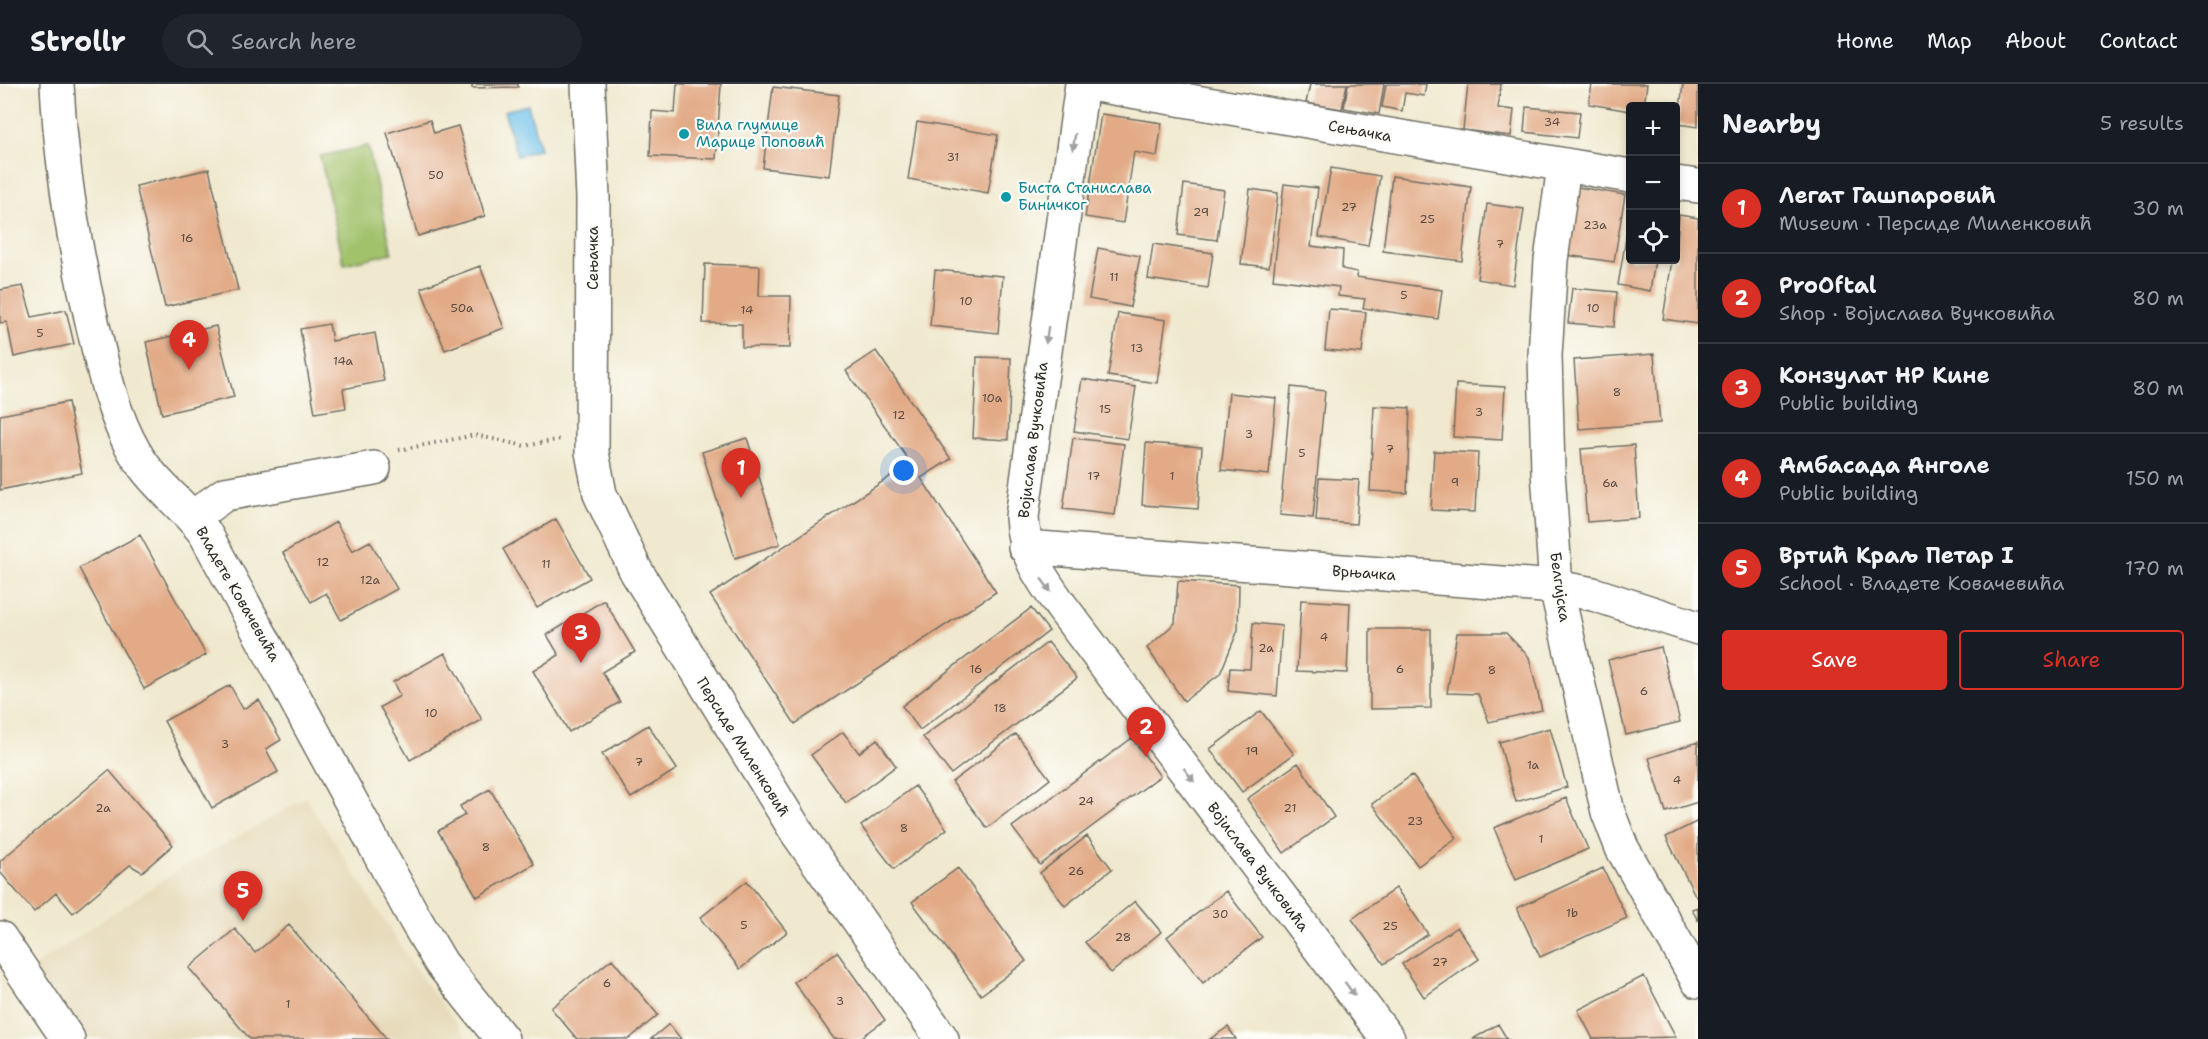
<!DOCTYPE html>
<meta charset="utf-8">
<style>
body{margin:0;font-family:"Shantell Sans",sans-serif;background:#20242c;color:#f1f3f6}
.controls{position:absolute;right:18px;top:18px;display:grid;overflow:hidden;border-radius:6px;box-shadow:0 3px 9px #0003}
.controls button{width:54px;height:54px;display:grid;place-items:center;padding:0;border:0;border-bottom:2px solid #363941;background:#171b24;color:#f1f3f6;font:30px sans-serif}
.you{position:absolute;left:904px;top:387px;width:21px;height:21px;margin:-15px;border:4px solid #fff;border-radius:50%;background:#1a73e8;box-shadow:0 0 0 9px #1a73e833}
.badge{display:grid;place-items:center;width:39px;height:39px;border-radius:50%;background:#d93025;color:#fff;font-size:20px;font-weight:700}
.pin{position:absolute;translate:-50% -50px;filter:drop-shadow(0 2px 3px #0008)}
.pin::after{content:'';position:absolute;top:32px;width:21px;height:18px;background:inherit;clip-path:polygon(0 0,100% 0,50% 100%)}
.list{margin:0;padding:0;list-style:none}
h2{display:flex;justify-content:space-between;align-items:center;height:78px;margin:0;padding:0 24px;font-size:26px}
h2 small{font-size:20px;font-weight:400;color:#9ea1a6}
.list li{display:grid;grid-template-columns:39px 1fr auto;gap:18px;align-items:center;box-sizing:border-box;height:90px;padding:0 24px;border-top:2px solid #363941}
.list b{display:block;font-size:22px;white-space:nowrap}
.list p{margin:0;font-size:20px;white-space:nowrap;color:#9ea1a6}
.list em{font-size:20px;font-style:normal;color:#9ea1a6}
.actions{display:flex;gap:12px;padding:18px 24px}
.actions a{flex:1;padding:14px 0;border:2px solid #d93025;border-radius:6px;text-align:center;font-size:21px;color:#d93025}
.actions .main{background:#d93025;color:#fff}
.icon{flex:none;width:33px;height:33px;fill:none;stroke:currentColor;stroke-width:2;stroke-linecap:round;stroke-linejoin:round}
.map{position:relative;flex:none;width:1698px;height:955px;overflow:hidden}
header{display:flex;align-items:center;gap:36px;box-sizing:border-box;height:84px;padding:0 30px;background:#171b24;border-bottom:2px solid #363941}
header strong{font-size:28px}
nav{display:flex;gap:33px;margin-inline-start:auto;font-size:21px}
.search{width:420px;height:54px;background:#20242c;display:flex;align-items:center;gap:15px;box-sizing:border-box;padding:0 21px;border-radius:33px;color:#9ea1a6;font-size:22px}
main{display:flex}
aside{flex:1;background:#171b24}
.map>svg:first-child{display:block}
.built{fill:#e6daba}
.green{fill:#a1c16a;stroke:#66764a;stroke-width:1.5}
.water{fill:#6ec1ea;stroke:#4c768a;stroke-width:1.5}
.building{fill:#e2aa86}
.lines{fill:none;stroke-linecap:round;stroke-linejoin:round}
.minor-casing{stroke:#706e64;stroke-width:36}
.path{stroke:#706e64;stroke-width:4;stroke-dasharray:1.5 4.5;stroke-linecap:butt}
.minor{stroke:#fff;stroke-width:33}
.oneway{fill:#a0a0a0}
.culture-dot{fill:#0f9aa8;stroke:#fdfcf7;stroke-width:2}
.labels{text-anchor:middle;stroke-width:4.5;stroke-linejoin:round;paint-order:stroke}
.number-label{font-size:12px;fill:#594b42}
.culture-label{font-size:15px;fill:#0d838f;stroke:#fdfcf7;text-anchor:start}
.street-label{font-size:15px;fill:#2b2b2b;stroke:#fdfcf7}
</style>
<header>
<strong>Strollr</strong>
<div class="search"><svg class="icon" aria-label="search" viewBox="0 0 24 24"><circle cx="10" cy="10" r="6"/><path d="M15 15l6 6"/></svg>Search here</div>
<nav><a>Home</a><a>Map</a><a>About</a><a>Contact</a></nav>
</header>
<main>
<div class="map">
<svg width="1698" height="955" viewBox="0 0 1698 955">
<rect width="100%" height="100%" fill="#fdfcf7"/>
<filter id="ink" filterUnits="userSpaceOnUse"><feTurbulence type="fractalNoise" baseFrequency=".0167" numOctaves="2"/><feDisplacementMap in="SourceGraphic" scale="12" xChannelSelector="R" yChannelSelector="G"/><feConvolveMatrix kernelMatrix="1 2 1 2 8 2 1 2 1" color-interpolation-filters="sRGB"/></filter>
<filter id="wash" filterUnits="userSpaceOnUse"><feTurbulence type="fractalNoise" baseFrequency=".008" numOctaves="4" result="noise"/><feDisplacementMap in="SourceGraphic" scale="24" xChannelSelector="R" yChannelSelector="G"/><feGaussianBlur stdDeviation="1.35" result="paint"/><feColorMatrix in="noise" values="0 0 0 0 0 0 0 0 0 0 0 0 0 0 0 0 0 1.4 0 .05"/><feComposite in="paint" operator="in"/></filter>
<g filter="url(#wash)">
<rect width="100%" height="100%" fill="#f0e9cf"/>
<path class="built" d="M306 714 420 892 468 955H90L30 885 175 788Z"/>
<path class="green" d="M368 62 392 169 344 180 320 72Z"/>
<path class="water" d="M528 21 540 65 517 72 504 27Z"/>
<g id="blocks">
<path class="building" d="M472 0H518V3L472 4Z
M677 0H721L716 75 650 72 652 27 675 29Z
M1310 0H1347L1342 25 1306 19Z
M1348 0H1384L1379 30 1344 24Z
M1386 0H1426L1424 12 1405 9 1402 27 1382 23Z
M1468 0H1501L1498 24 1514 26 1511 52 1463 46Z
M1592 0H1647L1644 22H1630V27L1589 20Z
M1683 0H1698V43L1678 40Z
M773 3 839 11 829 92 763 84Z
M1526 23 1580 28 1577 54 1524 48Z
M1101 30 1162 39 1157 72 1134 68 1123 139 1085 133Z
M430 36 434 49 458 42 485 132 418 152 387 49Z
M917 38 998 51 988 109 908 95Z
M1331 84 1380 92 1368 162 1319 153Z
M209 85 238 206 165 223 136 102Z
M1392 92 1471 103 1462 177 1383 167Z
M1184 100 1224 106 1217 156 1178 151Z
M1284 100 1318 104 1311 162 1343 166 1342 185 1357 188 1356 193 1442 206 1438 235 1363 224 1365 215 1338 212 1339 203 1273 195Z
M1577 103 1625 111 1614 178 1566 171Z
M1250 105 1278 109 1269 183 1241 180Z
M1487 120 1524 125 1513 201 1477 195Z
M1679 131 1698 134V240L1663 235 1672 176H1676Z
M1628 142 1630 143V176H1655L1650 207 1618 201Z
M1153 160 1213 169 1208 204 1148 195Z
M1098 164 1140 172 1130 223 1089 215Z
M705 180 760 182 759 212H791L790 264 742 263V240L703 239Z
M480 182 504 244 445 266 421 204Z
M935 186 1003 192 998 249 930 242Z
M23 202 32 233 66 226 74 260 14 273 7 238 0 239V206Z
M1572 204 1617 208 1614 243 1568 239Z
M1329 225 1366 228 1362 269 1325 266Z
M1118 229 1166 236 1157 299 1108 292Z
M329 240 332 257 375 249 384 297 343 305 346 324 315 329 300 245Z
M216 242 234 313 162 330 146 258Z
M876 267 951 375 921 394 996 508 795 640 710 511 911 379 846 287Z
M1654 270 1660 339 1579 345 1574 276Z
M977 273 1011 274 1008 356 973 354Z
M1082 295 1136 303 1128 355 1074 347Z
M1456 300 1505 303 1502 356 1453 353Z
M1291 303 1325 307 1313 434 1280 431Z
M1229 309 1276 314 1269 391 1221 386Z
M68 318 82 389 0 406V331Z
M1374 322 1410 324 1407 409 1370 407Z
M747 354 780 460 735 474 702 368Z
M1073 354 1124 360 1115 431 1063 425Z
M1146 359 1202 363 1198 425 1142 421Z
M1634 361 1639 434 1587 438 1581 365Z
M1434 367 1478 369 1475 428 1431 426Z
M1319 394 1359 396 1356 440 1316 437Z
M556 435 590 494 537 524 503 465Z
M336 438 352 467 370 457 397 505 341 536 326 509 311 518 283 469Z
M140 451 206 571 144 605 79 484Z
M1178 497 1239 501 1238 546 1220 590 1184 617 1147 564 1175 539Z
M604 516 635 568 602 588 620 618 569 648 533 587 559 571 547 551Z
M1301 516 1350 519 1347 589 1297 587Z
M1031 524 1049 547 920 646 902 622Z
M1253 539 1282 542 1277 612 1228 607 1230 584 1250 585Z
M1370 545H1431V624L1370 625Z
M1457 549H1506L1529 573 1542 626 1489 638 1478 610 1447 609Z
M1048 558 1077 594 951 690 923 653Z
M1661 563 1680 638 1626 651 1608 576Z
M445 569 482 636 410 676 380 623 400 612 393 598Z
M230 601 243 625 259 616 281 656 266 665 278 688 212 724 164 637Z
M1261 627 1294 670 1242 708 1210 665Z
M648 641 677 685 631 714 602 670Z
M1550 644 1567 703 1516 718 1499 658Z
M843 648 859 669 877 655 896 682 846 719 811 671Z
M1016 650 1050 695 987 744 952 698Z
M1132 654 1160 692 1040 781 1012 743Z
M1698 658V718L1666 728 1649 674Z
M1298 679 1334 733 1284 769 1247 715Z
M109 686 173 761 142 788 130 781 73 829 56 809 34 828 0 788V777Z
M1412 691 1457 754 1418 782 1372 720Z
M915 702 947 745 894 785 861 742Z
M490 705 534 780 477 813 438 747 465 731 460 722Z
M1566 714 1588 765 1516 796 1494 744Z
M1698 737V812L1696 813 1666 753Z
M1087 752 1112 785 1065 822 1040 789Z
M958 784 1026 877 981 911 912 818Z
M1603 784 1627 834 1540 873 1517 824Z
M747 797 787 848 740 885 700 834Z
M1396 804 1428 850 1384 880 1352 835Z
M1226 807 1262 853 1203 899 1167 853Z
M1135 817 1161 848 1111 889 1085 858Z
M1698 823V837L1692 825Z
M289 841 387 955H250L189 884 235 845 255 869Z
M1457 843 1479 875 1424 913 1402 880Z
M837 868 885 936 859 955H834L794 898Z
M612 875 658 931 629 955H577L551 924Z
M1644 892 1676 953 1593 955 1578 926Z
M669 940 681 955H651Z
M1498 940 1507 955H1473Z
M1228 943 1236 955H1210Z"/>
</g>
</g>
<g filter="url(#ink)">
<use href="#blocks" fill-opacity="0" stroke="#706e64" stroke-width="1.5"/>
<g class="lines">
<g class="minor-casing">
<path id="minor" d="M57 0C61 82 74 162 93 242 103 284 112 329 134 367 152 399 183 420 205 449L415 835 441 879 502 955
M588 0 593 114 592 368 600 410 636 487 798 750 942 955
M1082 0 1022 433C1023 468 1041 494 1061 522L1388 955
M1090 0 1630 92
M1564 82 1551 176 1545 271 1548 388 1556 503 1608 728 1622 764 1698 897
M1676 99 1698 102
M193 433 225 410 374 384
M1025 463 1556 503 1593 510 1698 544
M0 854 68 955"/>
</g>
<path class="path" d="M399 366 475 351 525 362 561 355"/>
<use href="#minor" class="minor"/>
</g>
<defs><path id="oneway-solid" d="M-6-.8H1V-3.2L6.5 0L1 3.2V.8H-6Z" transform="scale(1.5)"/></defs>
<g class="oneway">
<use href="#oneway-solid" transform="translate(1074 58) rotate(98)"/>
<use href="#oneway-solid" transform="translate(1047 251) rotate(98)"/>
<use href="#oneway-solid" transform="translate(1046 501) rotate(54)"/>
<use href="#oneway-solid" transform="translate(1189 691) rotate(53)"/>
<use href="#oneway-solid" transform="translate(1350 905) rotate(53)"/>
</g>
</g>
<g class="culture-dot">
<circle cx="684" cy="50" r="6"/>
<circle cx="1006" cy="113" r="6"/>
</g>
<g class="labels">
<g class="number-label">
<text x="1552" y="42">34</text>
<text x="953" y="77">31</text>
<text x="436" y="95">50</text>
<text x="1349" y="127">27</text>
<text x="1201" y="132">29</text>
<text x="1427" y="139">25</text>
<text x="1595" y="145">23a</text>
<text x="187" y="158">16</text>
<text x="1500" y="164">7</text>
<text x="1114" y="197">11</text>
<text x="1404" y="215">5</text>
<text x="966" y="221">10</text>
<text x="462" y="228">50a</text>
<text x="1593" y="228">10</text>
<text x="747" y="230">14</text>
<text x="40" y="253">5</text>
<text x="1137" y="268">13</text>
<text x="343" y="281">14a</text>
<text x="1617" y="312">8</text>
<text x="992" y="318">10a</text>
<text x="1105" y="329">15</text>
<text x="1479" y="332">3</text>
<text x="899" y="335">12</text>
<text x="1249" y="354">3</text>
<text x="1390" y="369">7</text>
<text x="1302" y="373">5</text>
<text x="1094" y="396">17</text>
<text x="1172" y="396">1</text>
<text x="1455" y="402">9</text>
<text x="1610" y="403">6a</text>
<text x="323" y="482">12</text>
<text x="546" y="484">11</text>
<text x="370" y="500">12a</text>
<text x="1324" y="557">4</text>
<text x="1266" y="568">2a</text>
<text x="976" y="589">16</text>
<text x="1400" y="589">6</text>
<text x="1492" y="590">8</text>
<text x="1644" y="611">6</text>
<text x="1000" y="628">18</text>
<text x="431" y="633">10</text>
<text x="225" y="664">3</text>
<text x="1252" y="671">19</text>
<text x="639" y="682">7</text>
<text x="1533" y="685">1a</text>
<text x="1677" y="700">4</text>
<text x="1086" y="721">24</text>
<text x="103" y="728">2a</text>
<text x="1290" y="728">21</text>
<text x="1415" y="741">23</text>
<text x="904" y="748">8</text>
<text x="1541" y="759">1</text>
<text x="486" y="767">8</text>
<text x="1076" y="791">26</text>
<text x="1572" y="833">1b</text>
<text x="1220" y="834">30</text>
<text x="744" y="845">5</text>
<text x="1390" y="846">25</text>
<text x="1123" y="857">28</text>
<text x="1440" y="882">27</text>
<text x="607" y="903">6</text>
<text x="840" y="921">3</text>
<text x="288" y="924">1</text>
</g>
<g class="culture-label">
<text x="696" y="46">Вила глумице<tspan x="696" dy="17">Марице Поповић</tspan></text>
<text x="1018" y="109">Биста Станислава<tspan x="1018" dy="17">Биничког</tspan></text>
</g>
<g class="street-label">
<text transform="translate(1360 47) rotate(10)" y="5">Сењачка</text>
<text transform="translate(593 174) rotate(-90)" y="5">Сењачка</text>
<text transform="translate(1033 356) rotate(-83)" y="5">Војислава Вучковића</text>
<text transform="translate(1364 489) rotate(4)" y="5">Врњачка</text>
<text transform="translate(1560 503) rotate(82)" y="5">Белгијска</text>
<text transform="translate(238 510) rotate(60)" y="5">Владете Ковачевића</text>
<text transform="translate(743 663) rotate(58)" y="5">Персиде Миленковић</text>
<text transform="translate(1258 783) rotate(53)" y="5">Војислава Вучковића</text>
</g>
</g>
</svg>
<div class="controls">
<button>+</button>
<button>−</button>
<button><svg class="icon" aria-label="locate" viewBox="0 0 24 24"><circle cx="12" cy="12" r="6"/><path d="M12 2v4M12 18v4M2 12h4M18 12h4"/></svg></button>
</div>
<div class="you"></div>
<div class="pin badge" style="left:741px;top:414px">1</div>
<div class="pin badge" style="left:1146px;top:673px">2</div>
<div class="pin badge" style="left:581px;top:579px">3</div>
<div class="pin badge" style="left:189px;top:286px">4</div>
<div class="pin badge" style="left:243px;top:837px">5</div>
</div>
<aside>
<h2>Nearby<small>5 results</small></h2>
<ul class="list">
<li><span class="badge">1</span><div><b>Легат Гашпаровић</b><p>Museum · Персиде Миленковић</p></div><em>30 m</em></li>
<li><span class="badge">2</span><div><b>ProOftal</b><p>Shop · Војислава Вучковића</p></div><em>80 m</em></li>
<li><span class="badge">3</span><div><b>Конзулат НР Кине</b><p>Public building</p></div><em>80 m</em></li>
<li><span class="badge">4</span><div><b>Амбасада Анголе</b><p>Public building</p></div><em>150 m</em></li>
<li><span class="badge">5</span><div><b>Вртић Краљ Петар I</b><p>School · Владете Ковачевића</p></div><em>170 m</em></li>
</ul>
<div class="actions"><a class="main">Save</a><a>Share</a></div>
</aside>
</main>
